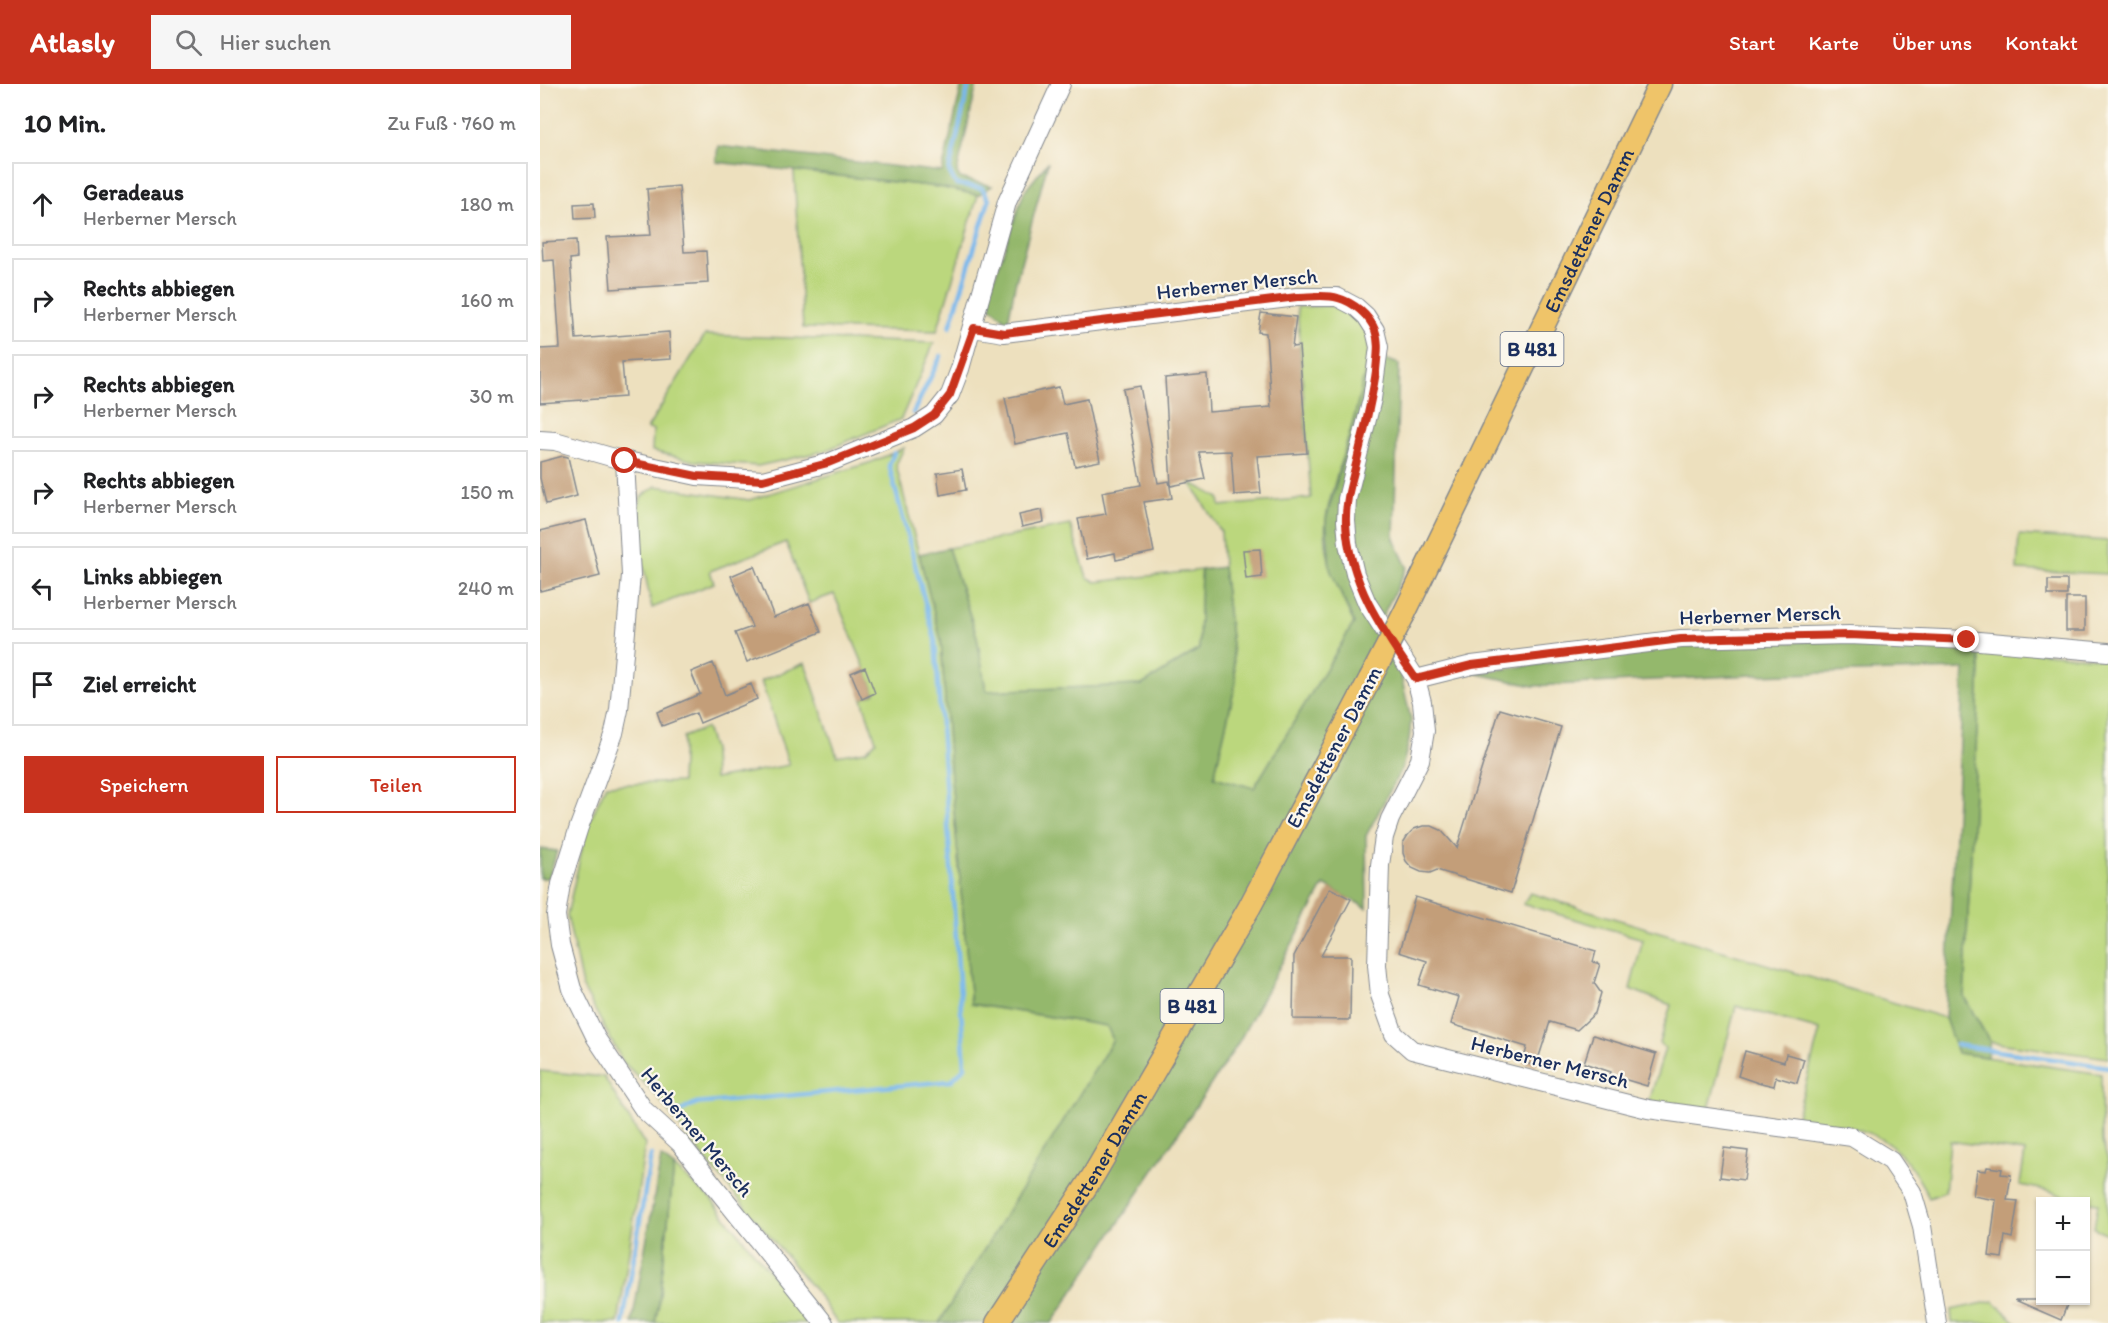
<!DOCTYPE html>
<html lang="de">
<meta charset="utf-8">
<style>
body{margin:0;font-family:Itim,sans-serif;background:#f6f6f6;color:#202124}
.controls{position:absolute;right:18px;bottom:18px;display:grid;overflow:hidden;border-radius:0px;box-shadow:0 2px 4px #0004}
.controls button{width:54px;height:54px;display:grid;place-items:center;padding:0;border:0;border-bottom:2px solid #e0e0e0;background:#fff;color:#202124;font:30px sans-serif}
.stop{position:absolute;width:18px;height:18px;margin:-14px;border:4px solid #c8321e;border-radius:50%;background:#fff}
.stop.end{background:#c8321e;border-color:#fff;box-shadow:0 2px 6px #0008}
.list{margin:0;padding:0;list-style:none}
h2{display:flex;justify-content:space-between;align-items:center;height:78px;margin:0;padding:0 24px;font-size:26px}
h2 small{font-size:20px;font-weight:400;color:#757577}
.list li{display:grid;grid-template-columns:39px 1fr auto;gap:18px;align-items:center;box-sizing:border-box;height:84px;margin:0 12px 12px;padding:0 12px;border:2px solid #e0e0e0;border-radius:0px}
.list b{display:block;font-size:22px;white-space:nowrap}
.list p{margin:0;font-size:20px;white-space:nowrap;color:#757577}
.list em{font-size:20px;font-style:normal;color:#757577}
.actions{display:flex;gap:12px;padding:18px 24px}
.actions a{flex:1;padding:14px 0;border:2px solid #c8321e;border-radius:0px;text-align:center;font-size:21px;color:#c8321e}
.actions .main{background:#c8321e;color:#fff}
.icon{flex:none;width:33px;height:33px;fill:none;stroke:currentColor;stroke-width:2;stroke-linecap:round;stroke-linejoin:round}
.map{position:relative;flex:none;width:1568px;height:1239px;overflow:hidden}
header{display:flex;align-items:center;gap:36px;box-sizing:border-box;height:84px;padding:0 30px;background:#c8321e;color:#fff}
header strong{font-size:28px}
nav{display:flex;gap:33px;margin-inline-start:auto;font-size:21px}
.search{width:420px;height:54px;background:#f6f6f6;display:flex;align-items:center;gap:15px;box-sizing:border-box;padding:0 21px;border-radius:0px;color:#757577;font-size:22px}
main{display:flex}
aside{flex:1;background:#fff}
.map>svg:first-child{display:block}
.green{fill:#bbd77d;stroke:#6b836e;stroke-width:1.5}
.forest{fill:#94b86c;stroke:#587465;stroke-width:1.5}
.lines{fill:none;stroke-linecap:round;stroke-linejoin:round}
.stream{stroke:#79b8ed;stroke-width:4.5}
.building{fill:#c39e79}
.minor-casing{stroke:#84888e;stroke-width:20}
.major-casing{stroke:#84888e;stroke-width:25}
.minor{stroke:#fff;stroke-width:18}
.major{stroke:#efc469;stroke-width:22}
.major-bridge-casing{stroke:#84888e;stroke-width:25;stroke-linecap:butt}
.major-bridge{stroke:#efc469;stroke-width:22}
.route{stroke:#c8321e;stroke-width:8}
.labels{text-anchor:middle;stroke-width:4.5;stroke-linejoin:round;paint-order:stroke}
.shield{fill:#fbf7ec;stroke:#5e6b89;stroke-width:1.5}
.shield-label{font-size:20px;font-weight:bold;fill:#1b2f5e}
.street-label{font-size:21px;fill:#1b2f5e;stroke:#fbf7ec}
</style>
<header>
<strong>Atlasly</strong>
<div class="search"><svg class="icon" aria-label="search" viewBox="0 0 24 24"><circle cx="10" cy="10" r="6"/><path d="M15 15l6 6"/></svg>Hier suchen</div>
<nav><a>Start</a><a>Karte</a><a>Über uns</a><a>Kontakt</a></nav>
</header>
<main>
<aside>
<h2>10 Min.<small>Zu Fuß · 760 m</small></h2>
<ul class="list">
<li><svg class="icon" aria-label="ahead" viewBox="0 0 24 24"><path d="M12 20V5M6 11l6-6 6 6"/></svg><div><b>Geradeaus</b><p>Herberner Mersch</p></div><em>180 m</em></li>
<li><svg class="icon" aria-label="right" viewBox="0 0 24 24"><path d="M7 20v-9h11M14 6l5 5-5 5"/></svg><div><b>Rechts abbiegen</b><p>Herberner Mersch</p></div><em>160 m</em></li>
<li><svg class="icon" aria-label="right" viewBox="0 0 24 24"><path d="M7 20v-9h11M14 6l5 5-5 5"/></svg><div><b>Rechts abbiegen</b><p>Herberner Mersch</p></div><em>30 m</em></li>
<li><svg class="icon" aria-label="right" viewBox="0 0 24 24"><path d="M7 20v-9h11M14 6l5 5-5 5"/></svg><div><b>Rechts abbiegen</b><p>Herberner Mersch</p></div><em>150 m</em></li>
<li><svg class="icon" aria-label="left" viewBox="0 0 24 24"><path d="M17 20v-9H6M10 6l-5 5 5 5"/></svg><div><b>Links abbiegen</b><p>Herberner Mersch</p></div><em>240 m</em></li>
<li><svg class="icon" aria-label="arrive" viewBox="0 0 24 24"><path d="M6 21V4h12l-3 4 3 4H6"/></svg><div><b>Ziel erreicht</b></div></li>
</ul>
<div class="actions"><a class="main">Speichern</a><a>Teilen</a></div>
</aside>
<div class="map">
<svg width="1568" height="1239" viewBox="0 0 1568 1239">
<rect width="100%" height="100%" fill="#fbf7ec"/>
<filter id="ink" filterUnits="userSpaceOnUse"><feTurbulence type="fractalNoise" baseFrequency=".0167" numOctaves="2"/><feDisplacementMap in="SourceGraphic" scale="12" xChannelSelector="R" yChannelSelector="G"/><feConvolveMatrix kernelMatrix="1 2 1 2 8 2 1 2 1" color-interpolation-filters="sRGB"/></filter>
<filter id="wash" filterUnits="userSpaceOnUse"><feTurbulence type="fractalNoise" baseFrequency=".008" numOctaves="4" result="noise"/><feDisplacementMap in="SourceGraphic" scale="24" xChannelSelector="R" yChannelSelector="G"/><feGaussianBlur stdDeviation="1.35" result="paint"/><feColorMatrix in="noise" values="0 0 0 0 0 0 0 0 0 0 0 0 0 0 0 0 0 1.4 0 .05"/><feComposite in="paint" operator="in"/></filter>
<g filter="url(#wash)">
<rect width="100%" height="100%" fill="#ede0be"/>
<path class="green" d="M254 87 399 103 438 111 397 247 263 244Z
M793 222C806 228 818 232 826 245 842 269 790 400 786 435 782 473 798 506 814 539L714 704 674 693 696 598 683 483 681 448 650 398 679 414 680 422 771 414 757 223Z
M165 251 394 259 361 335 284 367 218 382 154 377 112 367 113 346 107 345Z
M364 364 356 381 401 556 408 659 431 920 567 942 573 956 399 1239H297L277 1209 147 1053 118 1013 83 978 42 902 27 831 47 743 66 701 141 698 143 653 166 644 173 665 174 695 249 681 221 597 265 579 297 672 326 667 336 657 322 615 335 609 294 510 269 519 246 458 170 487 174 499 112 524 95 441 101 413 116 402 209 416 332 378Z
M530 441 547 493 556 498 661 486 659 565 602 601 446 607 437 553 408 464Z
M1479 451 1568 457V490L1477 486Z
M1439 563 1568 575V974L1450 958 1424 913 1440 584Z
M990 809 1405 934 1418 969 1561 990 1562 1058 1568 1076V1150L1554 1144 1558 1119 1533 1116 1510 1107 1480 1101 1485 1068 1410 1057 1405 1108 1389 1114C1356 1047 1325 1043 1256 1035L1280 946 1196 922 1169 1025 1109 1018 1125 964 1119 959 1131 921 1090 905 1103 855 983 820Z
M0 987 64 993 105 1061 78 1239H0Z
M134 1083 171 1115 271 1239H115L119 1219Z
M1453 1217 1477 1239H1412L1411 1226Z"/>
<path class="forest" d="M422 0H437L417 88 420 94 452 102 438 111 399 103 176 78 178 62 402 88Z
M508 78 475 201 468 238 451 223 450 207 484 108Z
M829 269 859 280 854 455 867 483 836 545 858 578 871 636 869 657 862 684 826 752 827 824 784 801 697 961 512 1239H399L573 956 567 942 431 920 408 659 401 556 379 470 408 464 437 553 446 607 602 601 659 565 661 486 683 483 696 598 674 693 714 704 814 539 790 485 786 435 814 335Z
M1306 556 1439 563 1440 584 1424 913 1450 958 1447 973 1417 969 1405 934 1424 585 1214 591 993 602 934 589 1137 562Z
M0 765 17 767 9 794H0Z
M121 1073 134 1083 119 1219 115 1239H92Z"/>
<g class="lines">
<path class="stream" d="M410 243 449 116 442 104 416 100 409 87 429 0
M373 329 401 272
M1416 961 1568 983
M141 1027 154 1020 411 997 425 983 395 556 349 381 354 369
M83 1239 111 1071"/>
</g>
<g id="blocks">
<path class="building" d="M139 102 144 168 166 167 168 199 71 205 67 153 111 151 107 105Z
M54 119 55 134 35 135 34 120Z
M36 156 37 174 30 175 36 255 129 248 131 275 82 278 85 313 0 319V265L20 264 14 176 3 177 2 158Z
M721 229 756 233 752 263 759 262 767 369 717 372 721 409 694 411 691 367 659 368 665 395 631 402 625 294 667 290 669 328 731 323 726 249 718 248Z
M600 302 618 399 629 397 632 414 604 418 614 468 576 476 575 469 547 475 538 435 566 430 562 408 601 401 583 305Z
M519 303 523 320 547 315 560 377 535 382 528 349 475 360 465 314Z
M23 372 28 373 37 412 6 420 0 394V378Z
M422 385 426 406 400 411 397 389Z
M502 426 504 438 482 443 479 431Z
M46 436 60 492 0 507V447Z
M720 465 722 493 706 495 703 466Z
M214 482 234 533 269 519 281 548 207 578 195 549 212 543 191 492Z
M1508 496H1527V511H1508Z
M1526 514H1545V547H1526Z
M173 579 185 611 211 600 217 615 160 639 156 629 122 642 117 628 160 610 151 588Z
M325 583 335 609 322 615 311 589Z
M960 625 1021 643 971 809 897 786 890 789 881 788 872 784 866 777 863 769V759L868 751 874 745 883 742H892L901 746 917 764Z
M790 804 811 815 781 872H811L810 936 753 935 754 872Z
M875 813 1056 867 1053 878 1060 880 1054 899 1061 909 1055 929 1037 946 1010 938 996 982 983 978 987 963 911 940 919 913 879 901 887 877 859 868Z
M1053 951 1116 970 1107 1002 1070 991 1071 988 1044 979Z
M1205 967 1244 978 1246 970 1264 975 1257 999 1236 993 1234 1002 1221 999V1000L1198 992Z
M1184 1064 1208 1067 1204 1096 1180 1093Z
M1447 1083 1462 1085 1461 1090 1471 1091 1467 1116 1478 1117 1472 1154 1465 1152 1462 1174 1449 1172 1456 1116 1433 1112 1437 1086 1446 1087Z
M1475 1216H1529L1521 1236Z"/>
</g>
</g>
<g filter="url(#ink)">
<use href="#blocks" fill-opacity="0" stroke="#84888e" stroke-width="1.5"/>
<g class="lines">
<g class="minor-casing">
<path id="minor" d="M433 244 464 249 757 213H797L816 223 826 232 835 246 839 263 832 315 807 415 806 437 808 460 815 490 827 519 876 595 882 618 885 647 880 676 850 735 844 753 840 781 837 881 840 911 854 950 872 966 1108 1025 1312 1053 1351 1077 1372 1108 1382 1142 1397 1239
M0 356 15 357 78 375 157 392 223 396 288 379 374 344 394 331 410 311 420 285 467 118 521 0
M85 377 91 491 79 626 74 649 39 743 21 800 16 831 20 861 32 905 56 954 104 1026 140 1059 284 1239
M876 595 932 581 1141 555 1309 551 1427 556 1568 568"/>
</g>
<g class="major-casing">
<g id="major">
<path id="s1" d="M864 530 1120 0"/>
<path id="s2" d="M457 1239 553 1092 709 824 830 595"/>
</g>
</g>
<use href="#minor" class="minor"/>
<use href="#major" class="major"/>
<g class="major-bridge-casing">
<path id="major-bridge" d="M830 595 864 530"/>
</g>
<use href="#major-bridge" class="major-bridge"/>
</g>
</g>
<g class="lines" filter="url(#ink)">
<path class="route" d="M85 377 157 392 223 396 288 379 374 344 394 331 410 311 434 244 464 249 757 213C769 213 786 210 798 214 813 218 829 231 835 246 840 259 837 273 836 287 832 317 824 346 817 376 812 397 805 417 806 439 809 499 843 547 876 595L932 581 1141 555 1309 551 1427 556"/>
</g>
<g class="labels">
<g class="shield">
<rect x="960.5" y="248" width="63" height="34" rx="4.5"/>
<rect x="620.5" y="905" width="63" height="34" rx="4.5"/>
</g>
<g class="shield-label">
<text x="992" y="272">B 481</text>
<text x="652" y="929">B 481</text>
</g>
<g class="street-label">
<text dy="7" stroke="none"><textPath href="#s1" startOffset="426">Emsdettener Damm</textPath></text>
<text transform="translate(697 200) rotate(-6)" y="7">Herberner Mersch</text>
<text transform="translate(1220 531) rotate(-2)" y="7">Herberner Mersch</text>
<text transform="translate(794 663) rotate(-62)" y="7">Emsdettener Damm</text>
<text transform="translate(1010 978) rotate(14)" y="7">Herberner Mersch</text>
<text transform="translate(157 1048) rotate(50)" y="7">Herberner Mersch</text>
<text dy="7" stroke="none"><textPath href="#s2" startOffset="182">Emsdettener Damm</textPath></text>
</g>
</g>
</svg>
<div class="controls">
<button>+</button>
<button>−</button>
</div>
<div class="stop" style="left:85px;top:377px"></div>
<div class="stop end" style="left:1427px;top:556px"></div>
</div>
</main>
